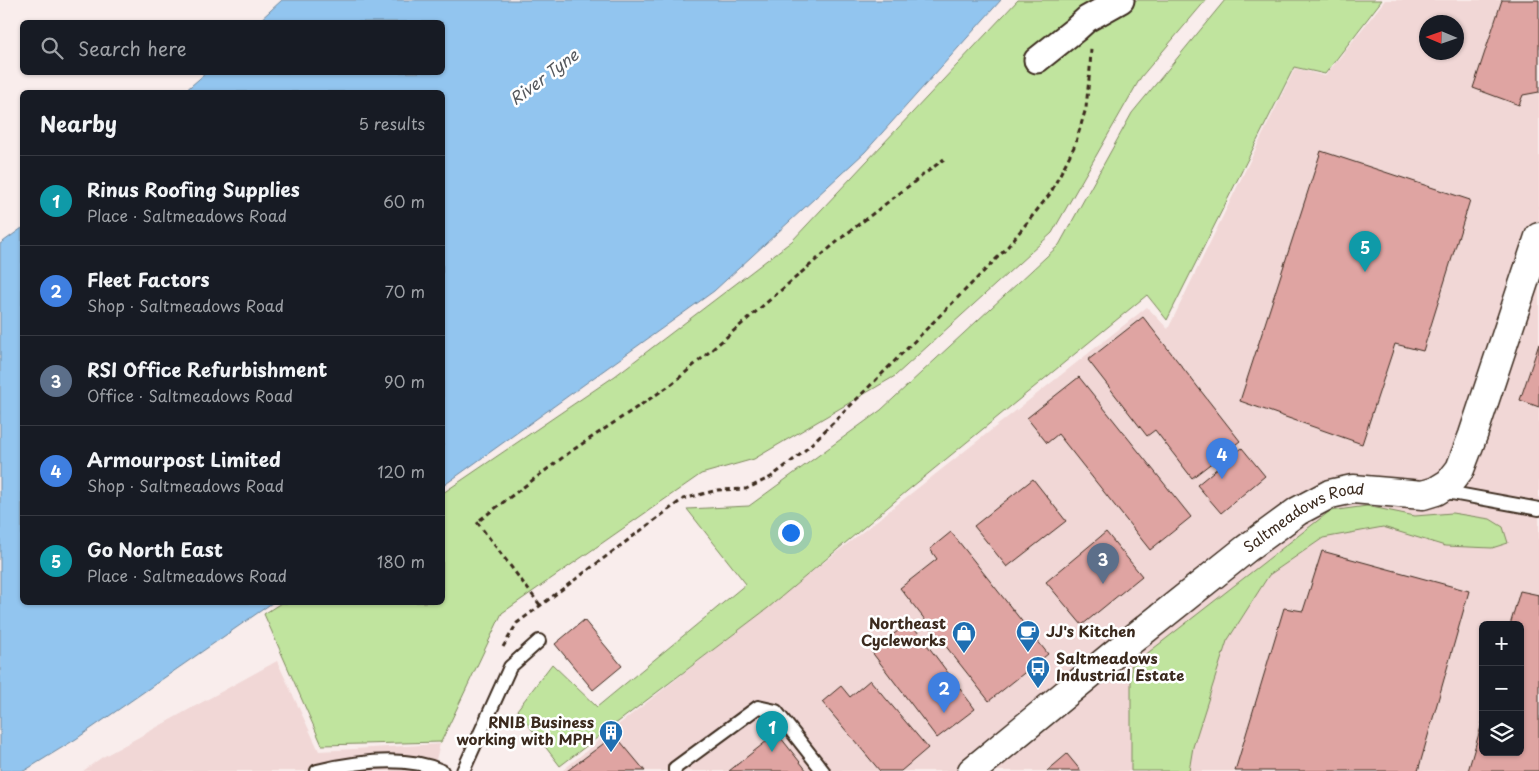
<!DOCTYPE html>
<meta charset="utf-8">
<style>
body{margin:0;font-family:"Playpen Sans",sans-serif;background:#242831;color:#f1f3f6}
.controls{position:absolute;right:15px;bottom:15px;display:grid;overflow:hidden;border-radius:8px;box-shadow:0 1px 4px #0004}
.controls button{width:45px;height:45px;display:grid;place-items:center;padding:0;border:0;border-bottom:1px solid #363941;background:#171b24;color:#f1f3f6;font:25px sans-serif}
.compass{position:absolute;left:1419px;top:15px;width:45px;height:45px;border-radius:50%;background:#171b24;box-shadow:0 1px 4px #0004;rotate:272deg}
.you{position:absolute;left:790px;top:532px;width:18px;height:18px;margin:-12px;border:4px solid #fff;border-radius:50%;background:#1a73e8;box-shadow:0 0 0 8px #1a73e833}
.badge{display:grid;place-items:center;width:32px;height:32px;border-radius:50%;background:#1f6fb2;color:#fff;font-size:16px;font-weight:700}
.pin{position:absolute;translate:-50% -41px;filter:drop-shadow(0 1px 2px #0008)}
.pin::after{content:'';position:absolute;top:26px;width:18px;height:15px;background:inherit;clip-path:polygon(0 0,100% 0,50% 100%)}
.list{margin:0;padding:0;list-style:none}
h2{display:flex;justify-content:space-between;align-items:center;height:65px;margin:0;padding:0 20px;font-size:21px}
h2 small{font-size:16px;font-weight:400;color:#9ea1a6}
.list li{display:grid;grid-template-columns:32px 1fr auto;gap:15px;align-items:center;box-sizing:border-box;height:90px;padding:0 20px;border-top:1px solid #363941}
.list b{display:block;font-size:19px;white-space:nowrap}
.list p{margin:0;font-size:16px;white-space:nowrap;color:#9ea1a6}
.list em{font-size:16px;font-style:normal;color:#9ea1a6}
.icon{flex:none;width:28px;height:28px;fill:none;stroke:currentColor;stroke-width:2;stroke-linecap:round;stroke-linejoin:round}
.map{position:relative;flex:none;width:1539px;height:771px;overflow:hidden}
.search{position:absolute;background:#171b24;box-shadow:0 1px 4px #0004;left:20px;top:20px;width:425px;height:55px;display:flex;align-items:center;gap:12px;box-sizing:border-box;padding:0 18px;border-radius:8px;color:#9ea1a6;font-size:19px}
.panel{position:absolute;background:#171b24;box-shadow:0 1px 4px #0004;left:20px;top:90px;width:425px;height:515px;border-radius:8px}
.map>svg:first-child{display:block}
.built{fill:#f1d7d6;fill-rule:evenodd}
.green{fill:#c0e49e;stroke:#7e875e}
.water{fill:#92c5ef;stroke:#6f879b}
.building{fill:#dfa4a2;stroke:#3b2a1e}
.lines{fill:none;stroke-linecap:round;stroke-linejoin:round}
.service-casing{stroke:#3b2a1e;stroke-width:16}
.minor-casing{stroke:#3b2a1e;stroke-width:29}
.tertiary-casing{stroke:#3b2a1e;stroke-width:31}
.path{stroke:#3b2a1e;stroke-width:3;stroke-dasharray:5 4;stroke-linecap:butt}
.service{stroke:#fff;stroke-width:12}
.minor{stroke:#fff;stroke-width:25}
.tertiary{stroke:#fff;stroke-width:28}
.labels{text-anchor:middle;stroke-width:5;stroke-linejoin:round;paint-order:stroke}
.street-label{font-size:15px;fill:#3b2a1e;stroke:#fff}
.poi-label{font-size:15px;font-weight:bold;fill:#3b2a1e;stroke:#fff;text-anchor:end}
.water-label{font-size:16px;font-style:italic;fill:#55585d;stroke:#fff}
</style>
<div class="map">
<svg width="1539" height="771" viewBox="0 0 1539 771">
<rect width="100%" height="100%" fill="#f9edec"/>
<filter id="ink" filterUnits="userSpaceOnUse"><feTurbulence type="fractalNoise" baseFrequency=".02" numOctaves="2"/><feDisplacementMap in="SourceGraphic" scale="10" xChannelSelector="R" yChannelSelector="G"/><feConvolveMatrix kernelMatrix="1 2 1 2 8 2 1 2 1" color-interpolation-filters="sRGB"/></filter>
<g filter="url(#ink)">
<path class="built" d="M1385 0H1539V771H562L618 725 1147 307 1168 329 1295 68 1325 76ZM1426 22H1456V52H1426ZM1483 625H1520V752H1483Z
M277 661 319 751 440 744 433 771H83L101 758Z"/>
<path class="green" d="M1018 0H1206L1141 77 1052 233 895 376 754 459 701 474 502 613 441 742 322 745 264 614 281 603 442 602 443 493 615 376 792 241Z
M1225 0H1382L1325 74 1294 67 1167 320 1147 295 907 491 768 608 560 766 517 710 552 664 597 707 746 584 687 509 749 506 881 410 1059 245 1132 113Z
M1367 506 1415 516 1452 513 1490 519 1503 527 1508 543 1492 548 1445 546 1383 527 1323 538 1269 575 1227 641 1193 747 1189 771H1131V666L1330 511Z"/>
<path class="water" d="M282 0H1001L865 152 714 291 443 486 442 92H184L206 73 442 72V22H258Z
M22 228V602L272 603 76 739 24 771H0V244Z"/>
<path class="building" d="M1502 0H1539V92L1523 95 1519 105 1473 88Z
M1321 151 1470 200 1423 351 1395 344 1362 444 1240 401Z
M1143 317 1240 441 1192 478 1155 430 1147 436 1088 360Z
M1539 344V407L1520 400Z
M1079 377 1191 517 1150 550 1058 434 1047 443 1027 418Z
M1242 448 1265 476 1221 513 1197 485Z
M1033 479 1066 521 1007 567 974 526Z
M951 532 1048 654 989 701 900 588 937 559 930 549Z
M1106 532 1142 576 1082 625 1046 582Z
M1322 551 1469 591 1418 771H1235L1284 608 1303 611Z
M1520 591 1539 595V771H1468L1483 720V752H1520V625H1510Z
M584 620 622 666 593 690 555 644Z
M910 622 975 709 937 738 871 651Z
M870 680 928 748 901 771H880L822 702 841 686 850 697Z
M777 733 807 771H729Z
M615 735 645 771H567Z
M1067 754 1081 771H1047Z"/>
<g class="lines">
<g class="service-casing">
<path id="service" d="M1441 491 1539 509
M317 771C355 762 406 755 442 771
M463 771 510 667 539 641
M675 771V768L758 707 776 711 823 771"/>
</g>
<g class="minor-casing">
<path id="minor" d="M1037 60 1076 29 1087 19 1121 0"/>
</g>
<g class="tertiary-casing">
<g id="tertiary">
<path id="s1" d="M972 771 1113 655 1246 549 1298 511 1330 494 1353 489 1423 495 1436 491 1449 483 1460 469 1473 435 1539 237"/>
</g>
</g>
<path class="path" d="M540 605 477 522 570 452 672 384 845 235 944 159
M503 647 517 623 683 499 718 490 746 489 771 477 801 454 842 414 1005 250 1050 194 1075 145 1086 108 1090 69 1091 48"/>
<use href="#service" class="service"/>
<use href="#minor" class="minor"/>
<use href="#tertiary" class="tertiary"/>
</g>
</g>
<defs>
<g id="cafe-pin" transform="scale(1.25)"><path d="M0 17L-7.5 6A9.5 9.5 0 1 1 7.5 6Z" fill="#1f6fb2" stroke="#fff"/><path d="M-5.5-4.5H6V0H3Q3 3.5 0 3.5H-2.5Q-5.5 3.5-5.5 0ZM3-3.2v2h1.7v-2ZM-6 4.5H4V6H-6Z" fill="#fff"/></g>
<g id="shop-pin" transform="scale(1.25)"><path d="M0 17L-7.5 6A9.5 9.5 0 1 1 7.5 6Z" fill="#1f6fb2" stroke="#fff"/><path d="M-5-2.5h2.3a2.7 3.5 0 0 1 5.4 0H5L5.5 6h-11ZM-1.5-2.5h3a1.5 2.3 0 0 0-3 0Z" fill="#fff"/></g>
<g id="bus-pin" transform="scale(1.25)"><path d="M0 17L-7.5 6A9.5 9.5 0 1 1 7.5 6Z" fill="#1f6fb2" stroke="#fff"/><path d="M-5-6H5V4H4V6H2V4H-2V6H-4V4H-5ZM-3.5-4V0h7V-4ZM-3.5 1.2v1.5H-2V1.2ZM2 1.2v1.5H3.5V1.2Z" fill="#fff"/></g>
<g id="building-pin" transform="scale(1.25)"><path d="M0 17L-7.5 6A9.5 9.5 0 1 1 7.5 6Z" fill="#1f6fb2" stroke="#fff"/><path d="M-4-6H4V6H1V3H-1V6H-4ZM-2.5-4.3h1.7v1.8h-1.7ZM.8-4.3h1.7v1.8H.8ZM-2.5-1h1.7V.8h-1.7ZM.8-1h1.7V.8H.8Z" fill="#fff"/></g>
</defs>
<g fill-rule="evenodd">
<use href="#cafe-pin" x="1028" y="632"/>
<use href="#shop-pin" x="964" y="633"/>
<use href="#bus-pin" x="1038" y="668"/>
<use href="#building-pin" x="611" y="732"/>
</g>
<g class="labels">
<g class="street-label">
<text dy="5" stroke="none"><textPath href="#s1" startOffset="420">Saltmeadows Road</textPath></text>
</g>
<g class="poi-label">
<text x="946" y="629">Northeast<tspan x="946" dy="17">Cycleworks</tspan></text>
<text x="1046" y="637" text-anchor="start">JJ's Kitchen</text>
<text x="1056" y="664" text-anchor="start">Saltmeadows<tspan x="1056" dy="17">Industrial Estate</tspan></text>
<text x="594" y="728">RNIB Business<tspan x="594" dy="17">working with MPH</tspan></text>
</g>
<g class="water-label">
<text transform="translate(544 77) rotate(-37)" y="6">River Tyne</text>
</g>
</g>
</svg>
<div class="controls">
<button>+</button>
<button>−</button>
<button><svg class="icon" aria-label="layers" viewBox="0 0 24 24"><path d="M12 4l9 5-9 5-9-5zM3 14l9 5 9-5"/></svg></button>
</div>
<svg class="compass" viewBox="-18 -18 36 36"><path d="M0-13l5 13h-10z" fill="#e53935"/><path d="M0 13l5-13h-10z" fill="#9ea1a6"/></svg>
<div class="you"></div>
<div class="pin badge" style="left:772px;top:752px;background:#0f9aa8">1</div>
<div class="pin badge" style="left:944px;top:713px;background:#3f7fe0">2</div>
<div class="pin badge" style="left:1103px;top:584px;background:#5c6f8a">3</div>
<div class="pin badge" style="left:1222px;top:479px;background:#3f7fe0">4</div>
<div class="pin badge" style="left:1365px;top:272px;background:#0f9aa8">5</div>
<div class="search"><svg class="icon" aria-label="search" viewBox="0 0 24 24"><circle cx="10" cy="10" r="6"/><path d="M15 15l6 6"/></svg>Search here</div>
<section class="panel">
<h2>Nearby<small>5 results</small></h2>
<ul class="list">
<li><span class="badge" style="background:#0f9aa8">1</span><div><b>Rinus Roofing Supplies</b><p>Place · Saltmeadows Road</p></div><em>60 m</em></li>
<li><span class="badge" style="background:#3f7fe0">2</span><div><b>Fleet Factors</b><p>Shop · Saltmeadows Road</p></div><em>70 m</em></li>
<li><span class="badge" style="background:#5c6f8a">3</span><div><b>RSI Office Refurbishment</b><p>Office · Saltmeadows Road</p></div><em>90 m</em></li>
<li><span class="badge" style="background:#3f7fe0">4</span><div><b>Armourpost Limited</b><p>Shop · Saltmeadows Road</p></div><em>120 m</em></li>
<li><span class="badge" style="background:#0f9aa8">5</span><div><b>Go North East</b><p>Place · Saltmeadows Road</p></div><em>180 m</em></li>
</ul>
</section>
</div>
